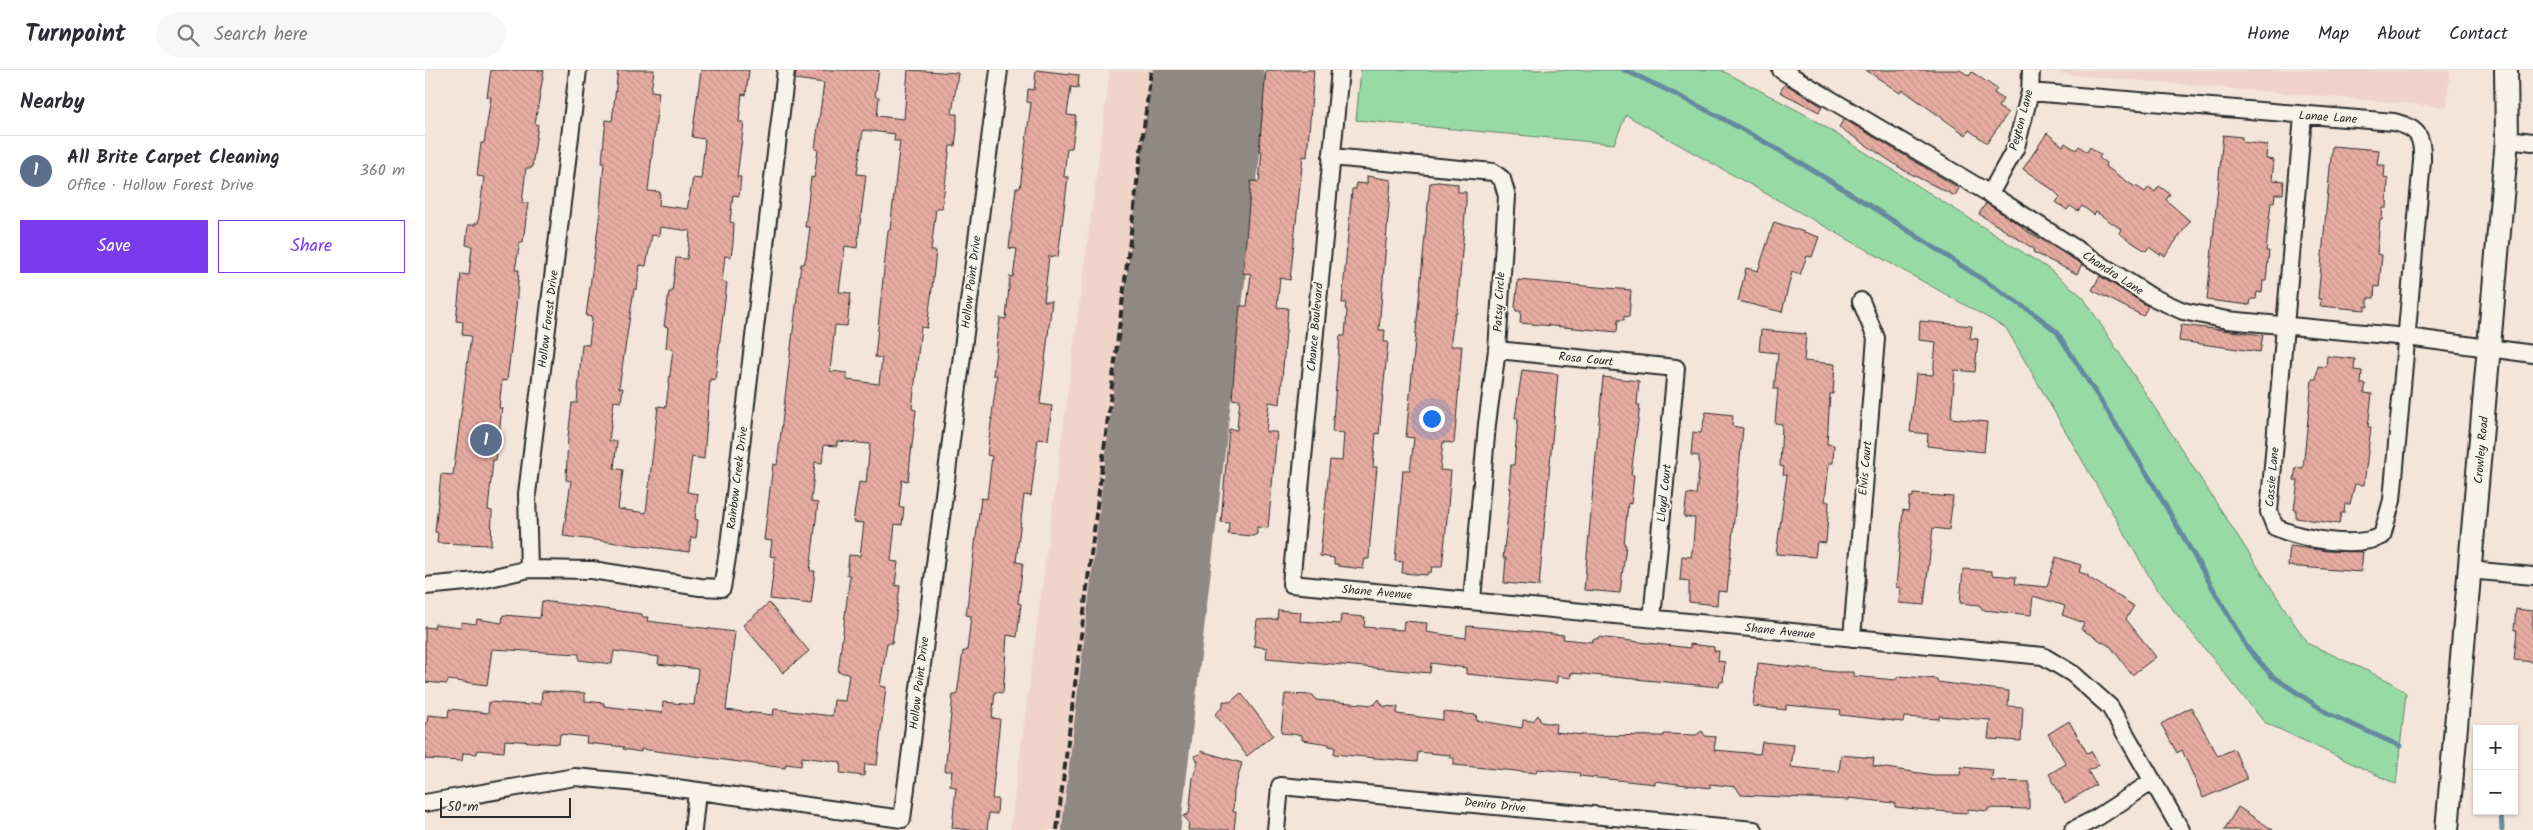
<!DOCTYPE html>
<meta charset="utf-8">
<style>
body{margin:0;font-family:Kalam,sans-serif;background:#f7f7f7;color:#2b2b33}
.controls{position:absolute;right:15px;bottom:15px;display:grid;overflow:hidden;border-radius:0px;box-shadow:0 1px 4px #0004}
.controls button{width:45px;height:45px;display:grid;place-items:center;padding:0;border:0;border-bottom:1px solid #e1e1e2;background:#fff;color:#2b2b33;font:25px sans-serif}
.scale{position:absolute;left:15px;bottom:12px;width:131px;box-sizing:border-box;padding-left:5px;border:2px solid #2b2b2b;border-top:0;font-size:14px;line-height:18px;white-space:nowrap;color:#2b2b2b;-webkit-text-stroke:4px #f7f3e8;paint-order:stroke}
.you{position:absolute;left:1006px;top:348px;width:18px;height:18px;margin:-12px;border:4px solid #fff;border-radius:50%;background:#1a73e8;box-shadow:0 0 0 8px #1a73e833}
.badge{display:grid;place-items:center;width:32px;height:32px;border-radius:50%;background:#7c3aed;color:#fff;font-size:16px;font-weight:700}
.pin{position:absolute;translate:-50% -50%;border:2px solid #fff;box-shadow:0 1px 5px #0006}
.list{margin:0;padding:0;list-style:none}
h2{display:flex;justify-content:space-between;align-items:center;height:65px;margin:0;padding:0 20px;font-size:21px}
h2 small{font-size:16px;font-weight:400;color:#7c7c81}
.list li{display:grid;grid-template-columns:32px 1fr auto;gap:15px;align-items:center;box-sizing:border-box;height:70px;padding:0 20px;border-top:1px solid #e1e1e2}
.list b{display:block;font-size:19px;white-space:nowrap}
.list p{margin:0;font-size:16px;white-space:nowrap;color:#7c7c81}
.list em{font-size:16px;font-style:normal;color:#7c7c81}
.actions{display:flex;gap:10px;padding:15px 20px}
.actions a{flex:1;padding:11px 0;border:1px solid #7c3aed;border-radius:0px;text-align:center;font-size:18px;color:#7c3aed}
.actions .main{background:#7c3aed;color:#fff}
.icon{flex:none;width:28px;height:28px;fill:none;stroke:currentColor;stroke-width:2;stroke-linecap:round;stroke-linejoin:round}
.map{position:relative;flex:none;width:2108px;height:760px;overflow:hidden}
header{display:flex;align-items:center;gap:30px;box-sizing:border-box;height:70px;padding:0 25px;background:#fff;border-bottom:1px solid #e1e1e2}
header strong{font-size:24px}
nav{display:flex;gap:28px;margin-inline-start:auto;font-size:18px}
.search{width:350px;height:45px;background:#f7f7f7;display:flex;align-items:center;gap:12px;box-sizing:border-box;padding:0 18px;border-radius:28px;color:#7c7c81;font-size:19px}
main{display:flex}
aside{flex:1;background:#fff}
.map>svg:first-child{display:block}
.built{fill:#f0d4c9}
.grass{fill:#98daa5;stroke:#628268}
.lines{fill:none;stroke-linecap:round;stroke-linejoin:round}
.stream{stroke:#638a9e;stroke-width:5}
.runway{stroke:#908882;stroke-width:118}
.building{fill:url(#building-back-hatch);stroke:#2b2b2b;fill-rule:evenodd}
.minor-casing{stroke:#2b2b2b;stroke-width:20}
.secondary-casing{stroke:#2b2b2b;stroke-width:26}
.minor{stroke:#f7f3e8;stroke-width:16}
.secondary{stroke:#f7f3e8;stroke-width:22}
.rail{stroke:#2b2b2b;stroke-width:4;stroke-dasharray:8 4;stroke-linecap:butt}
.labels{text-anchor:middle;stroke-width:4;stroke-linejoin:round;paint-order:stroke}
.street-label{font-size:12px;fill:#2b2b2b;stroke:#f7f3e8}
</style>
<header>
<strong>Turnpoint</strong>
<div class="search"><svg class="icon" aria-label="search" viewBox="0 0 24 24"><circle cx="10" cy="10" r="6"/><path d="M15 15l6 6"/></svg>Search here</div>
<nav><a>Home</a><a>Map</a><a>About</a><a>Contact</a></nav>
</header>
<main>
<aside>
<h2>Nearby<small></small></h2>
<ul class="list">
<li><span class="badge" style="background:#5c6f8a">1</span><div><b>All Brite Carpet Cleaning</b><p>Office · Hollow Forest Drive</p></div><em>360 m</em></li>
</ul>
<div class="actions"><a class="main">Save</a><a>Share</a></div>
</aside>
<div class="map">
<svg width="2108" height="760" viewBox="0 0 2108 760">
<defs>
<pattern id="building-back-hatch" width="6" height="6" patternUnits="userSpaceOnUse" patternTransform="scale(1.25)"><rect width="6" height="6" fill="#e6aca2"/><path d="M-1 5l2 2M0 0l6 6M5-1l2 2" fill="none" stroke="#c5948c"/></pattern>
</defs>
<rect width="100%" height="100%" fill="#f4e5da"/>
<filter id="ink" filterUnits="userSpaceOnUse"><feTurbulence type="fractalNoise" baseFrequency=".02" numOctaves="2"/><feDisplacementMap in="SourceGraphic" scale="10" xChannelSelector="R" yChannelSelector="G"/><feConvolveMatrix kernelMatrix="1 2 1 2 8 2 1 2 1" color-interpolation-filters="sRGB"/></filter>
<g filter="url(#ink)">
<path class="built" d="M685 0H820L746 760H585Z
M1635 0H2025L2022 37 1635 4Z"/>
<path class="grass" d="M936 0H1296L1383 46 1621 197 1658 227 1882 573 1966 612 1981 623 1971 714 1839 652 1732 520 1581 258 1201 45 1189 74 931 50Z"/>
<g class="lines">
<path class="stream" d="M1199 0C1345 65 1478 157 1611 245L1632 262 1724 407 1821 576 1847 606 1904 644 1975 676
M2076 741 2077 760"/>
<path class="runway" d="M696 760 783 21"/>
</g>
<path class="building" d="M66 0H119L110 54 113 55 107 98H101L97 133H103L98 172H95L90 200H94L91 238 82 311 77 310 74 338H77L71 390H68L63 440 67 441 66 475 12 473 13 463 10 462 16 404 28 405 46 266 37 265 38 252 31 251 36 204 44 205 47 176 41 175 43 155H50V153H53L59 107 52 106 56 73H59L66 27H62Z
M193 0H229L226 21 234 22 223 121 235 122 234 135 262 139 268 108 276 109 280 69 267 67 276 0H324L321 25 317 24 314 52H319L312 107H316L314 126 308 125 305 152 309 153 308 173 306 187 300 186 297 212 302 213 290 310 285 309 279 389 267 387 262 422 273 424 270 449 273 450 271 468 266 467 264 482 138 466 146 411 141 410 143 367 147 333H152L157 274 164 275 167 247 161 246 174 150 179 93H177L179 69 181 50 187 51ZM235 157 265 161 262 189 251 188 247 222H244L239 256 243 257 241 278 248 279 241 337 233 336 221 443 193 439 198 400 189 398 192 371H184L189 331 196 332 198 318H194L209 219H212L215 195 221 196 227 165 234 166Z
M371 0H454L450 26 454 27 452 46 479 49 483 0 533 3 527 44H532V60L530 76H525L517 138H511L506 181H511L507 218 502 258 496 257 490 312 487 339 491 340 483 411 477 410 474 437H479L477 455 470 454 466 491 473 492 470 515 475 516 467 573H462L455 616 461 617 452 695 440 694 439 706 415 703 416 692 377 687 376 696 361 694 360 698 216 679V682L198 679 199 677 161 673 162 667 135 664 134 674 80 670 79 682 52 680V684L38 683 37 691 0 689V653H2L3 645 23 647 24 639 63 643 64 632 104 635 105 633 116 634 117 621 160 623V631L179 633V636L237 643 238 632 269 635 273 599 233 594 234 587 189 581 187 594 154 590V584L67 579 62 615 23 610 22 614 0 612V557L9 558 10 554 36 557 37 552 51 554 52 549 77 553 78 545 115 548 117 531 217 544V547H223L222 551 310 562 301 640 348 645 349 639 407 646 409 630 420 631 424 604 413 602 425 505H422L424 485 435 486 439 453 428 452 434 412 441 413 445 374 412 371V376L399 375 397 393 390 392 386 432 393 433 385 501H390L386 534 345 529 350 487 345 486 347 471 339 470 348 394 352 395 376 194H379L381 187 385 157H380L386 107 389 108 393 80 390 79 399 13 370 9ZM438 60 470 64 469 71H475L465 160H463L450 287 457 288 454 314 422 310V303L405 301 410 255 422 256 426 223 414 222 420 176 432 178 441 105 432 104Z
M611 0 654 5 653 18 646 17 642 45 651 46 647 78H642L639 107H643L633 187 624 186 619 231H627L615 334 627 336 623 370 613 369 606 426 599 425 591 492 598 493 593 533 596 534 592 567 582 565 578 623 570 622 567 648 575 649 567 729H573L572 744 564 743 562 760H545L527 758 531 717 525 716 527 701H520L528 625H532L538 581H542L546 546 541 545 556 428 562 429 567 386 562 385 572 305H568L570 288 575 248 581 249 585 206 588 207 592 179 584 178 591 118H595L606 33 602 32 603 19 609 20Z
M841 0H889L882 87 878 86 865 210 855 208 852 237 863 238 855 334 844 332 841 362H852L843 458 832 457V464L828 466 803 464 804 453 796 452 804 359 812 360 813 347 815 330 807 329 810 290 815 236H822L826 204 818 203 826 111 834 112 837 81H834Z
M1441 0H1535L1544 6 1547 2 1572 19 1569 23 1578 29 1573 37 1583 43 1562 73 1544 60 1541 65 1478 20 1475 23Z
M1360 14 1397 36 1394 42 1355 22Z
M1419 49 1534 118 1530 126 1480 101 1414 57Z
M1622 63 1638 76 1640 73 1651 80 1654 76 1662 82 1665 77 1676 85 1674 88 1681 93 1680 96 1710 117 1711 116 1720 122 1724 117 1730 122 1734 116 1745 124 1741 130 1765 151 1740 186 1736 183 1735 185 1724 177 1721 181 1711 175 1694 163 1696 159 1671 142 1669 145 1657 136 1653 141 1645 136 1642 140 1631 132 1635 127 1628 120 1598 99Z
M1798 65 1817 67V72L1842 75 1841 89 1849 90 1847 110 1859 111 1858 124H1850L1849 132H1846L1841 181H1844L1841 211H1838L1837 223 1832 222 1831 229H1826L1825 235 1782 230Z
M1907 76 1954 80 1952 95H1960L1959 108 1963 109 1962 138H1958L1957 150H1955L1952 184 1957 185 1954 217 1950 216 1949 228H1943V237L1940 236V240L1895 236 1896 229H1893Z
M942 106 966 110 954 260H960L959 272H963L954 364 951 363 948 397H952L945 472 944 489H940L938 499 913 496V494H909V488L895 486 905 390 917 391 919 363 907 362 915 266H920L922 240 920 239 921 233H917L927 119H931V113L942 114Z
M1013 112 1033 114V122H1041V132L1032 243H1030L1026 269V276H1037L1031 352 1029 373 1018 372 1015 400 1026 401 1021 460 1017 497H1007L1006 503 1003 502 1002 505 977 503 978 492 970 491 978 400H985L989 368 981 367 1005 113Z
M1561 133 1598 157 1597 158 1657 194 1652 204 1608 182 1609 179 1554 144Z
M1349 152 1394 167 1387 187 1382 186 1375 205 1367 202 1357 242 1313 231 1321 198 1333 201Z
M1675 206 1723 236 1718 246 1667 220Z
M1093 210 1206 220 1204 247 1199 246V250H1193L1192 262 1095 253 1096 241H1091L1090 236Z
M1495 251 1547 256 1545 268 1553 269 1550 302 1530 300 1526 348 1562 352 1559 382 1502 376 1503 364 1485 362 1491 304 1508 305 1511 272 1494 270Z
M1756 255 1838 265 1835 282 1754 271Z
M1336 260 1381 264 1379 291 1410 294 1408 324H1405L1402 374 1409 375 1408 393H1404L1400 431 1404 432 1401 473 1392 472 1390 487 1351 484 1362 405H1358L1359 397 1355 396 1357 354 1350 353 1353 319H1349L1353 283 1334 281Z
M1902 286 1930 289 1929 300 1937 301 1936 314H1941L1939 323 1947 324 1943 357H1946L1939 415 1930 414 1925 434H1920L1919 443H1916L1914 454 1871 448V440H1869L1873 411 1869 410 1871 397 1878 398 1887 309H1891L1893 296 1901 297Z
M1097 300 1133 304 1114 516 1079 513 1081 488H1078L1086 418H1084L1086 395H1089L1093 348H1090Z
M1178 307 1214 311 1212 335H1215L1206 405H1209L1206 434 1203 433 1199 475H1201L1195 523 1159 520Z
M1281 342 1308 345 1307 356 1318 358 1302 522 1293 521 1292 535 1264 532V511L1255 510 1257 486 1266 487 1268 475 1270 448 1259 447 1262 424 1271 425 1274 399V386L1266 385 1268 362 1276 363Z
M1488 424 1528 427 1524 460 1508 458 1499 535 1474 533 1476 518 1471 517 1478 440 1483 441 1485 427H1488Z
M1865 476 1902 481 1938 482 1936 502 1863 496Z
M1631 487 1656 495 1654 502 1663 505V507L1709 536 1701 549 1731 587 1707 605 1686 577 1656 559 1659 553 1637 545 1640 536 1608 526 1606 545 1558 540 1554 535 1535 533 1538 499 1567 501V505L1591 507 1590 514 1622 517Z
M344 533 384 581 358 603 318 555Z
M2091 539 2108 541V592L2089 590 2092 560H2089Z
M853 540 876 542 875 551 915 554 916 545 940 547 939 557 978 560 979 551 1002 553 1001 562 1041 568 1042 556 1139 565 1138 569 1167 572 1168 569H1173V567L1265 578V574L1289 577V581H1294L1293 591 1300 592 1298 612H1295L1294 617 1146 603V608L1132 606V613L1041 604V598L1006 593 1005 603 841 588 842 578 829 576 832 550 852 549Z
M1333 593 1411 602H1428V606L1470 610 1474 606 1512 609V612L1584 621 1583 636 1598 637 1596 671 1563 669 1565 650 1514 646V649L1479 647 1478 652 1415 645 1416 640 1361 635V640L1328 636Z
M816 623 848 665 822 686 790 644 798 637V631L805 632Z
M860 624 888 625 891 630 949 635 954 629 958 636 973 637 972 644 1018 650V642L1052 645 1051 650 1097 658 1098 650 1108 651 1113 645 1116 652 1131 654 1130 662 1159 665 1239 666V664L1271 665 1277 661 1280 666 1291 667 1289 680 1335 684 1337 672 1369 675 1366 697 1414 702 1416 685 1449 688 1448 696 1508 705H1535L1536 697 1568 700 1566 711 1604 712V739L1563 738V741L1543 739V743L1524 742 1470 737V733L1424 728V730L1316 725 1311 717 1285 714V718L1230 711V714L1154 706 1155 703 1112 699 1111 703 1029 695V688H1025V685L993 682 992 692 909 684 910 677 904 676V674L877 670V665L856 663Z
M1766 637 1793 686 1809 679 1822 709 1778 728 1757 680 1752 683 1736 654Z
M1644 651 1662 683 1666 681 1674 695 1663 701 1671 715 1640 733 1624 704 1641 694 1623 664Z
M776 681 817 693 809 721 808 742H811L809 760H763L764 752 758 746 764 744 768 708 773 692 769 686 775 684Z
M1813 737 1848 760H1799Z"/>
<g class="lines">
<g class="minor-casing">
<path id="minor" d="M915 0 866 514 1618 586 1648 604 1685 637 1756 760
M1356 0 1565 124 1725 226 1758 241 1802 250 1982 267 2108 284
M1605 22 1969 52C1993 58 1998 66 1997 91L1967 430 1957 466C1930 479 1876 469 1850 457L1844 442 1878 46
M2082 69 2108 72
M906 87 1068 102 1077 109 1082 126 1072 280 1062 354 1047 530
M1565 124 1591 77 1605 22 1606 0
M1072 280 1251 298 1227 548
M104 499 102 424 153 0
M2044 500 2108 506
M0 516 52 511 104 499 167 500 275 517 297 518 304 475 361 0
M1427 568 1451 268 1436 231
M0 733 150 707 223 714 477 749 574 0
M268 760 272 721
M851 760 855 716 1329 760
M1648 760 1673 747 1728 711"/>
</g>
<g class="secondary-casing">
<path id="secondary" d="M2022 760 2082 69 2081 0"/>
</g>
<use href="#minor" class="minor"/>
<use href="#secondary" class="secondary"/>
<path class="rail" d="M632 760 726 0"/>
</g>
</g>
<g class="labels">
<g class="street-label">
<text transform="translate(1903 47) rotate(4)" y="4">Lanae Lane</text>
<text transform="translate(1596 50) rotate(-75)" y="4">Peyton Lane</text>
<text transform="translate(1688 203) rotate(33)" y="4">Chandra Lane</text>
<text transform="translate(546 212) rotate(-83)" y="4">Hollow Point Drive</text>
<text transform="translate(1074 232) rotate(-87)" y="4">Patsy Circle</text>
<text transform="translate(123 249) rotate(-83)" y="4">Hollow Forest Drive</text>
<text transform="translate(890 257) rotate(-85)" y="4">Chance Boulevard</text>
<text transform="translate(1161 289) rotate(6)" y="4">Rosa Court</text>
<text transform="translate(2056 380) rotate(-85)" y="4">Crowley Road</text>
<text transform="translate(1440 398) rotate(-85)" y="4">Elvis Court</text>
<text transform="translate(1847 407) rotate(-85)" y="4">Cassie Lane</text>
<text transform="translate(312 408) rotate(-83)" y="4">Rainbow Creek Drive</text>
<text transform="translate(1239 423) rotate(-84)" y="4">Lloyd Court</text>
<text transform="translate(952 522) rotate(5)" y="4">Shane Avenue</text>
<text transform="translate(1355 561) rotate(6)" y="4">Shane Avenue</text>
<text transform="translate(494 613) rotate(-83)" y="4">Hollow Point Drive</text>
<text transform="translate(1070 735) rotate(6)" y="4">Deniro Drive</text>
</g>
</g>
</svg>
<div class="controls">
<button>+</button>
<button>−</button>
</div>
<div class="scale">50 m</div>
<div class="you"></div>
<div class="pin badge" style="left:61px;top:370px;background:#5c6f8a">1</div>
</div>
</main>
